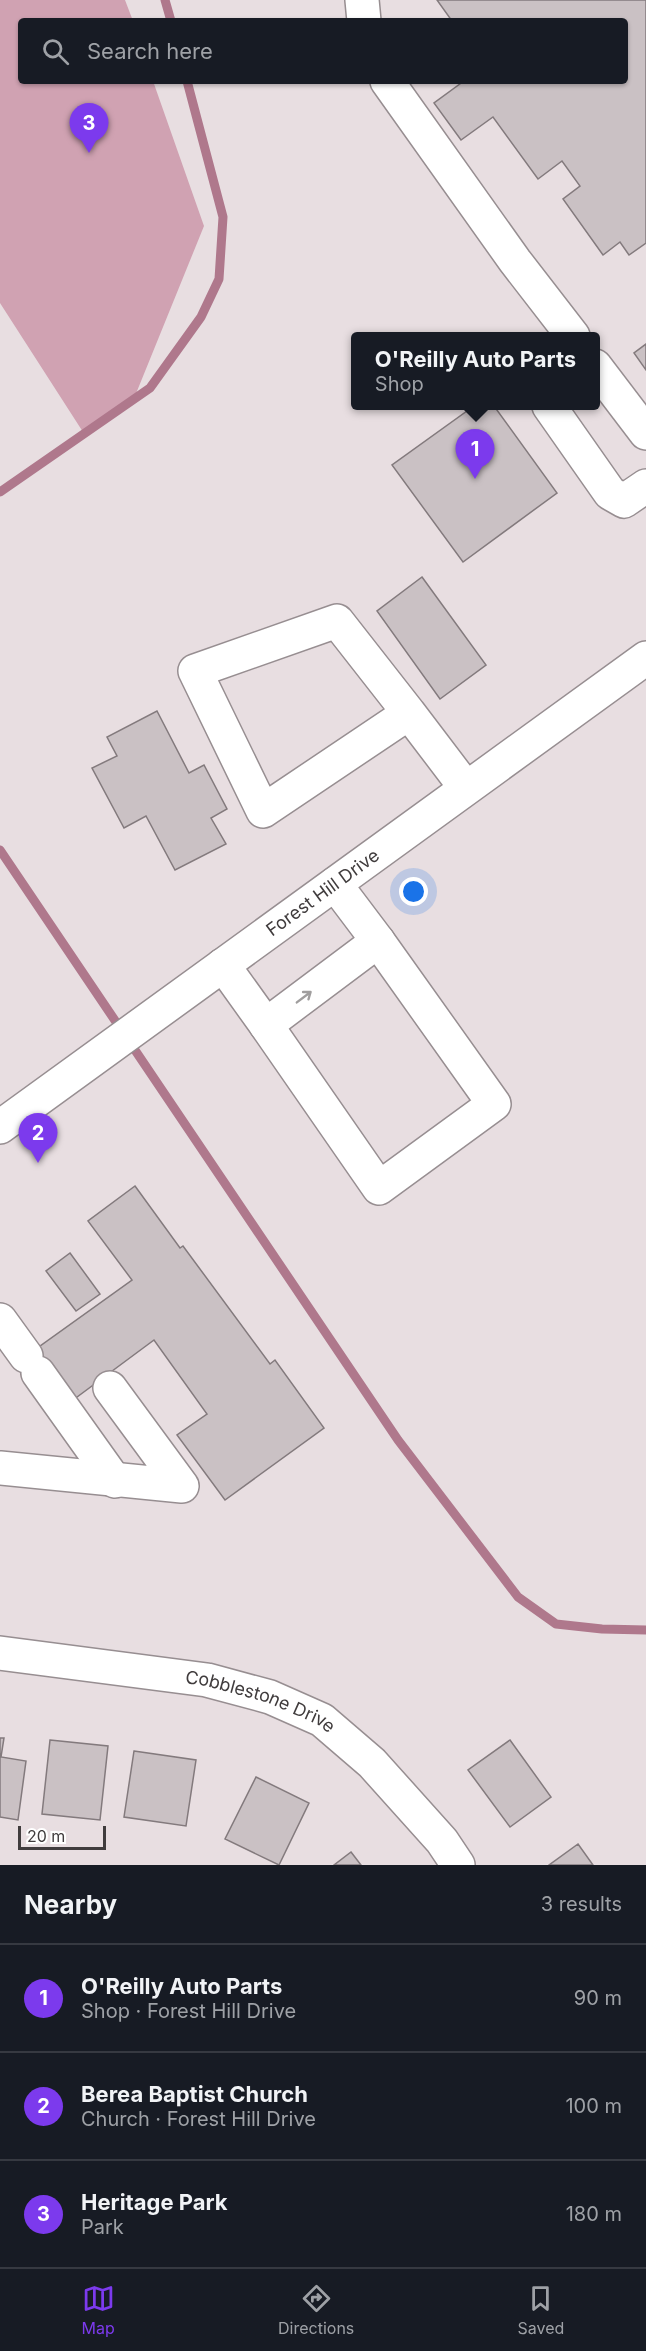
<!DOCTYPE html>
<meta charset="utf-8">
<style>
body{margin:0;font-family:Inter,sans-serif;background:#242831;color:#f1f3f6}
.scale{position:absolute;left:18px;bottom:15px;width:88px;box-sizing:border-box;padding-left:6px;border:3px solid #403c3d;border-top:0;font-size:16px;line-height:21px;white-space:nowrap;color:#403c3d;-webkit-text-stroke:4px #fff;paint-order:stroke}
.you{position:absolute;left:414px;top:892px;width:21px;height:21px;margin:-15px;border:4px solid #fff;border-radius:50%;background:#1a73e8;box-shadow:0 0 0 9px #1a73e833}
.badge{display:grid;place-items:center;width:39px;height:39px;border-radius:50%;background:#7c3aed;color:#fff;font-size:20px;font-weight:700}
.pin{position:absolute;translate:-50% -50px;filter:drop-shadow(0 2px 3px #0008)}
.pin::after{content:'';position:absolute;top:32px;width:21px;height:18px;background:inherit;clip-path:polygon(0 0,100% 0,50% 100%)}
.popup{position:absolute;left:351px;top:332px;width:249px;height:78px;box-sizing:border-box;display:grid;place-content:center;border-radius:6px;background:#171b24;filter:drop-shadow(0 2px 4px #0005);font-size:20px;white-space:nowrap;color:#9ea1a6}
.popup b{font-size:22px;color:#f1f3f6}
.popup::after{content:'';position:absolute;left:50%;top:100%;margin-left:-12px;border:12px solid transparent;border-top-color:#171b24}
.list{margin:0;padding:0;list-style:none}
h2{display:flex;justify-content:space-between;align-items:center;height:78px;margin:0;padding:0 24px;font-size:26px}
h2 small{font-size:20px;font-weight:400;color:#9ea1a6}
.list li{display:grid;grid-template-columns:39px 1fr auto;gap:18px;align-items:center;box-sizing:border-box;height:108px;padding:0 24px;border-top:2px solid #363941}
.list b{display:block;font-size:22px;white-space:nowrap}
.list p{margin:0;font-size:20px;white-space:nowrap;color:#9ea1a6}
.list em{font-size:20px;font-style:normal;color:#9ea1a6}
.icon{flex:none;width:33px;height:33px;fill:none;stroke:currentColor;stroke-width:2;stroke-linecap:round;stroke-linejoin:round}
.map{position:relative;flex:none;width:646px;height:1865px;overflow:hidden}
.search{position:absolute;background:#171b24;box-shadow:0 2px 4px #0004;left:18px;right:18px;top:18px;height:66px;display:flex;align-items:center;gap:15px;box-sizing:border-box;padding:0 21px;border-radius:6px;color:#9ea1a6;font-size:22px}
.sheet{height:402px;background:#171b24}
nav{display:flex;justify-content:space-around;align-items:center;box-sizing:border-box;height:84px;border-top:2px solid #363941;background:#171b24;font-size:16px;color:#9ea1a6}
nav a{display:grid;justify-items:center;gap:3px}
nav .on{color:#7c3aed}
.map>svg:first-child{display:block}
.green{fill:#d0a2b2}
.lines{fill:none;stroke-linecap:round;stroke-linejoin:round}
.stream{stroke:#af788c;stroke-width:9}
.building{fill:#cac1c4;stroke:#837a7d;stroke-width:1.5}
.minor-casing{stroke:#978e91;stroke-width:36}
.major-casing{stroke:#978e91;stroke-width:36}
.minor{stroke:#fff;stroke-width:33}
.major{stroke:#fff;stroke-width:33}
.oneway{stroke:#a09e9e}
.labels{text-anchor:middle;stroke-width:5;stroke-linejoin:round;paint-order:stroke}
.street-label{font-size:18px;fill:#403c3d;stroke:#fff}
</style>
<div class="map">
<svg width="646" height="1865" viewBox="0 0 646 1865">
<rect width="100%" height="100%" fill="#e8dee1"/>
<path class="green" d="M0 0H125L133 21H21V81H153L204 226 133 401 83 432 0 303Z"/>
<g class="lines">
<path class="stream" d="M165 0 171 21
M0 492 150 388 201 317 219 279 223 217 187 81
M0 850 398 1440 518 1597 556 1624 602 1629 646 1630"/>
</g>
<path class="building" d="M437 0H646V243L629 255 620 242 603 255 563 199 580 186 562 161 538 179 493 117 461 140 434 103 464 81H625V21H452Z
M646 344V370L634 353Z
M474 406H494L557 493 463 562 392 465Z
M422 577 486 665 440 699 377 611Z
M157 711 189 773 204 765 227 809 211 818 226 844 175 870 146 816 124 828 92 768 117 756 107 737Z
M135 1186 180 1248 183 1246 270 1364 275 1360 324 1428 225 1500 177 1435 207 1414 154 1340 73 1400 36 1349 132 1280 88 1221Z
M70 1253 100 1294 76 1311 46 1271Z
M0 1738H4L1 1757 26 1761 18 1820 0 1817Z
M50 1740 108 1746 100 1820 42 1814Z
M510 1740 551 1797 510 1827 468 1770Z
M134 1751 196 1760 186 1826 124 1817Z
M256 1777 309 1803 279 1865 225 1839Z
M578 1844 593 1865H549Z
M351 1852 361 1865H334Z"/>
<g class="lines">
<g class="minor-casing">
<g id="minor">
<path d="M362 0 364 21"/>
<path d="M387 81 515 261 573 336"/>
<path d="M595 366 646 433"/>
<path d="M549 406 610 493 624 501 646 486"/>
<path d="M409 713 337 621 195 671 263 811 409 713 466 788"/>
<path d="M223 965 266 1025 378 941 335 884"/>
<path d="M266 1025 379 1188 494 1104 378 941"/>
<path d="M0 1320 26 1356"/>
<path d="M38 1373 115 1481"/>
<path d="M0 1468 182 1486 110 1388"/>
<path id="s1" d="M0 1653 207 1680 270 1697 322 1720 372 1763 442 1841 458 1865"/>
</g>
</g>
<g class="major-casing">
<g id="major">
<path id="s2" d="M0 1127 646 658"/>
</g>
</g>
<use href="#minor" class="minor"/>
<use href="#major" class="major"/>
</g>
<defs><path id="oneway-shaft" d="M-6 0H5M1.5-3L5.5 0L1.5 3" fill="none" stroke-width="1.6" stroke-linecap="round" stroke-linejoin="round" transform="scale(1.5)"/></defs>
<use class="oneway" href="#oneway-shaft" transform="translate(304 997) rotate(-37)"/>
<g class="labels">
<g class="street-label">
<text dy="6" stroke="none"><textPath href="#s2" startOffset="399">Forest Hill Drive</textPath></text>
<text dy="6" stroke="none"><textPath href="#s1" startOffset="266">Cobblestone Drive</textPath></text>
</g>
</g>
</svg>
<div class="scale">20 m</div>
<div class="you"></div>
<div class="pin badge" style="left:475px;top:479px">1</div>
<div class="popup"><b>O'Reilly Auto Parts</b>Shop</div>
<div class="pin badge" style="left:38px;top:1163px">2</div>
<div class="pin badge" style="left:89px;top:153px">3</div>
<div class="search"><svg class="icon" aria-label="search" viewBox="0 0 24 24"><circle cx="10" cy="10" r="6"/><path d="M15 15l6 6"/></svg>Search here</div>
</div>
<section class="sheet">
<h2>Nearby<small>3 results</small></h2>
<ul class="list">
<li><span class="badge">1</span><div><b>O'Reilly Auto Parts</b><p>Shop · Forest Hill Drive</p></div><em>90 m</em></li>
<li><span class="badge">2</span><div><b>Berea Baptist Church</b><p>Church · Forest Hill Drive</p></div><em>100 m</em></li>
<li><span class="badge">3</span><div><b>Heritage Park</b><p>Park</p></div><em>180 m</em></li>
</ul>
</section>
<nav>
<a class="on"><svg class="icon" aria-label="map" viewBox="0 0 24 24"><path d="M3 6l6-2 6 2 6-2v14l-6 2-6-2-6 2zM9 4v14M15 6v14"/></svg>Map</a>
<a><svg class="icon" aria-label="directions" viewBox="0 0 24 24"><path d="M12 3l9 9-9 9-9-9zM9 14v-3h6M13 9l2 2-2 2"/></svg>Directions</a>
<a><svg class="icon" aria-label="saved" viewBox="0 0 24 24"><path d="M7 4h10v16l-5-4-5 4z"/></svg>Saved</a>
</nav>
